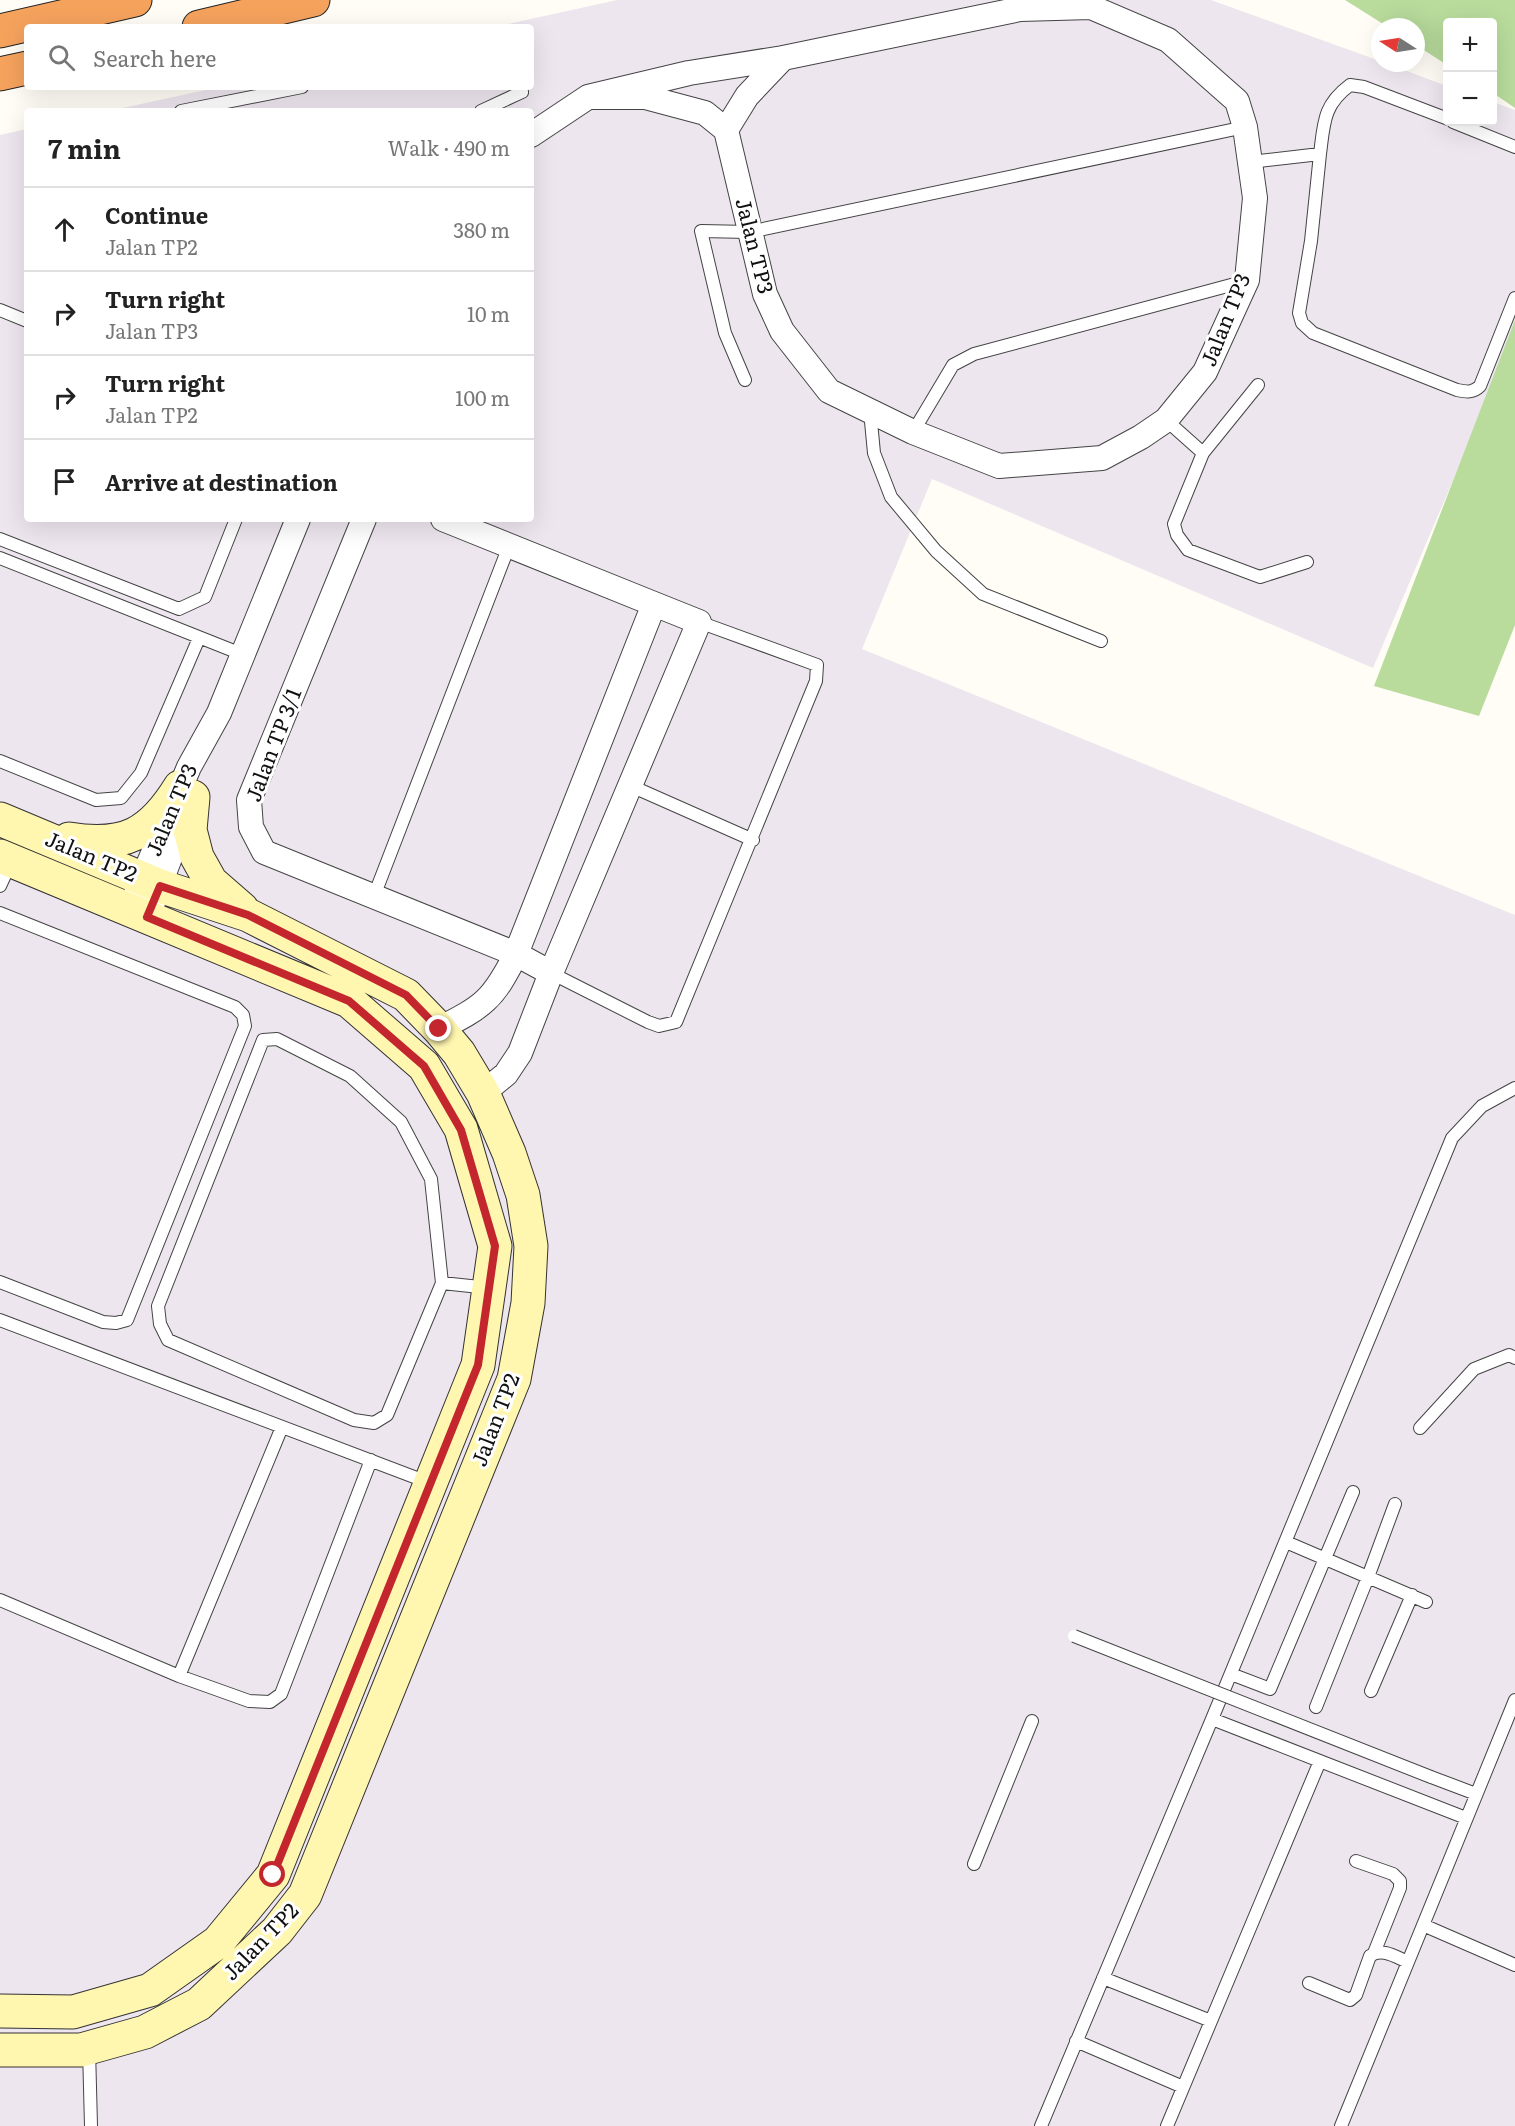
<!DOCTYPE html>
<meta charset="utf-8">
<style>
body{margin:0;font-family:Literata,serif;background:#f6f6f6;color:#222}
.controls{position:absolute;right:18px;top:18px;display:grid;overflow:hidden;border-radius:6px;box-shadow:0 6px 24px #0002}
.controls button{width:54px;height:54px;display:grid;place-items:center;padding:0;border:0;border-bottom:2px solid #e0e0e0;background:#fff;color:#222;font:30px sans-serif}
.compass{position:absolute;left:1371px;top:18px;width:54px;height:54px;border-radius:50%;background:#fff;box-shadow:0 6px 24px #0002;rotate:282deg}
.stop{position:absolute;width:18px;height:18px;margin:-14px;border:4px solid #c4262e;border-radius:50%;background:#fff}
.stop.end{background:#c4262e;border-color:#fff;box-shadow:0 2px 6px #0008}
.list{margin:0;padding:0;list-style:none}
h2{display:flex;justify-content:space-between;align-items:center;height:78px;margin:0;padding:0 24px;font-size:26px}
h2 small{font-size:20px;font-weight:400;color:#767676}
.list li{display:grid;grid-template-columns:39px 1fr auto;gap:18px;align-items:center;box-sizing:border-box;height:84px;padding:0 24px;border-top:2px solid #e0e0e0}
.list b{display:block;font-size:22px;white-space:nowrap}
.list p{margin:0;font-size:20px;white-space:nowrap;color:#767676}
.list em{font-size:20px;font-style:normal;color:#767676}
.icon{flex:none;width:33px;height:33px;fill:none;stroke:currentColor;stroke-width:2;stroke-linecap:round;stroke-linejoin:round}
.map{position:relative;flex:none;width:1515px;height:2126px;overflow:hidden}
.search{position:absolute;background:#fff;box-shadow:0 6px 24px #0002;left:24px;top:24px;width:510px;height:66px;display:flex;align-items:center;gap:15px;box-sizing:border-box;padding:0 21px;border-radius:6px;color:#767676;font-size:22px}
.panel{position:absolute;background:#fff;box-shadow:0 6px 24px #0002;left:24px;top:108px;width:510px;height:414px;border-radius:6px}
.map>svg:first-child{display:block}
.industrial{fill:#eee6ef}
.forest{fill:#b9dc9c}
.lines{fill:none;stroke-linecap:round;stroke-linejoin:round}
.lane-casing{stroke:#444;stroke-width:14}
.street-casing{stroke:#444;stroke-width:26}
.secondary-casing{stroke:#333;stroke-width:35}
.highway-casing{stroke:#222;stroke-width:35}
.lane{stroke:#fff;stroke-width:12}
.street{stroke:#fff;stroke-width:24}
.secondary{stroke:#fff6b0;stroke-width:33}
.highway{stroke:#f5a25d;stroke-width:33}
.lane-bridge-casing{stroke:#444;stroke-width:14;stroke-linecap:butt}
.lane-bridge{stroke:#fff;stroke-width:12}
.route{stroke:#c4262e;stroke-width:8}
.labels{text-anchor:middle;stroke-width:6;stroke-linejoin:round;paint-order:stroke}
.street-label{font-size:21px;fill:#111;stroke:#fff}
</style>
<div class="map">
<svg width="1515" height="2126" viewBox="0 0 1515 2126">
<rect width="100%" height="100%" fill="#fffdf5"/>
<path class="industrial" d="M617 0H1211L1380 61V63H1385L1447 86 1448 122H1492L1493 102 1515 110V335L1373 668 932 479 862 649 1515 915V2126H0V135L27 129V519H531V111H109L219 87H531V27H494Z"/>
<path class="forest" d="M1345 0H1515V108L1493 93 1492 22H1448L1447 65 1416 45V27H1388Z
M1515 320V625L1479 716 1374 686Z"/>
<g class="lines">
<g class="lane-casing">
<path id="lane" d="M181 111 302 87
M481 111 522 92 521 87
M1453 122 1515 147
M1320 154C1324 123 1323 105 1350 85L1364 87 1448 119
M1250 162 1320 154 1311 241 1299 313 1302 323 1313 333 1457 390C1467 392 1473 393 1480 386L1515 298
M0 310 27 321
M745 380 725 333 701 231 749 232 1245 127
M870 411 874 453 891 497 936 551 983 594 1101 641
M1166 420 1203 453 1174 524 1177 535 1188 550 1260 577 1307 562
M913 432 953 365 974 354 1246 281
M1203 453 1258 385
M0 539 179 609 205 597 236 519
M0 558 244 655
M0 761 96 800 121 798 141 773 199 638
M631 786 753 840
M0 886 11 862
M374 896 509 546
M0 913 235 1007 243 1015 245 1026 127 1320 116 1323 103 1322 0 1282
M551 973 648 1022 659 1026 676 1022 816 681 817 665 699 622
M277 1039 350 1076 401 1122 431 1179 442 1283 387 1415 374 1423 354 1420 168 1340 160 1324 158 1306 263 1040Z
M442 1283 489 1288
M0 1320 430 1483
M1420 1428 1474 1369 1509 1355 1515 1358
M1286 1542 1426 1602
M0 1600 179 1676 249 1701 270 1702 281 1694 371 1460
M1231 1674 1270 1689 1353 1492
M179 1676 282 1427
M1371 1691 1412 1595
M1316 1707 1368 1577 1395 1504
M1212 1719 1466 1818
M1431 1777 1476 1794
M1356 1861 1393 1874 1400 1881V1888L1374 1953
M974 1864 1032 1721
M1423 1925 1515 1965
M1103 1978 1211 2021
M1309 1983 1350 2000 1356 1995 1370 1956C1381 1947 1396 1957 1408 1962
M1076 2041 1183 2087
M89 2049 91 2126
M1041 2126 1212 1719 1452 1138 1482 1106 1515 1088
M1167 2126 1320 1761
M1341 2126 1515 1700"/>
</g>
<g class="street-casing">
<path id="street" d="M726 130 747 96 783 58
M531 135 588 97 689 73 783 58 1020 9 1091 7 1168 40 1237 101 1245 127 1255 198 1247 280 1205 372 1166 420 1141 437 1102 458 999 466 913 432 829 391 782 331 765 294 726 130 705 113 645 97H588
M364 519 249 800 251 827 264 852 516 954 551 973
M443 519 654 604
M136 894 189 767 219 713 298 519
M154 900 185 818
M439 1029C484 1006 493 1000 516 954L654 604 699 622 551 973 520 1053 506 1074 483 1093"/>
</g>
<g class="secondary-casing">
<path id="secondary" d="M193 797 190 830 197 857 211 882 242 909
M0 819 160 886 248 915 406 995 439 1029 459 1053 483 1093 509 1153 523 1195 531 1246 528 1303 514 1379 305 1895 277 1931 199 2004 145 2032 81 2050H0
M69 839C125 848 151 834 180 787
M0 856 349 1001 424 1066 461 1129 495 1246 478 1365 273 1875 218 1942 150 1990 73 2012 0 2011"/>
</g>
<g class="highway-casing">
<path id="highway" d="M199 27 313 0
M0 31 135 0
M0 74 27 68"/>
</g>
<use href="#lane" class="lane"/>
<use href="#street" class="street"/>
<use href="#secondary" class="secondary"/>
<use href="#highway" class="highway"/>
<g class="lane-bridge-casing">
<path id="lane-bridge" d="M1074 1636 1431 1777"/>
</g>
<use href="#lane-bridge" class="lane-bridge"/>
</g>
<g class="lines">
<path class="route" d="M273 1875 478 1365 495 1246 461 1130 424 1066 349 1001 147 917 160 886 248 915 406 995 439 1029"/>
</g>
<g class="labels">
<g class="street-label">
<text transform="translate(754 246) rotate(76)" y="7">Jalan TP3</text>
<text transform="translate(1226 320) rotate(-68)" y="7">Jalan TP3</text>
<text transform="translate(274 745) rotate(-69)" y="7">Jalan TP 3/1</text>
<text transform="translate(172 810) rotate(-67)" y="7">Jalan TP3</text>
<text transform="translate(91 857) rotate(23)" y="7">Jalan TP2</text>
<text transform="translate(496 1420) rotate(-69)" y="7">Jalan TP2</text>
<text transform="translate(261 1942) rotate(-46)" y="7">Jalan TP2</text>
</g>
</g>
</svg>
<div class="controls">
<button>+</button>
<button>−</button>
</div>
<svg class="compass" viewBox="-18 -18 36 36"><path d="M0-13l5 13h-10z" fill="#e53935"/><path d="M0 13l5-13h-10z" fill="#767676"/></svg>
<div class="stop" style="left:273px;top:1875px"></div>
<div class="stop end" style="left:439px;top:1029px"></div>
<div class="search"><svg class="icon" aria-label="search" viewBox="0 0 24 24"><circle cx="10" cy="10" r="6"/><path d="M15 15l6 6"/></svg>Search here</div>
<section class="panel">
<h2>7 min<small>Walk · 490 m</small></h2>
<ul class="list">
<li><svg class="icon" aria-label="ahead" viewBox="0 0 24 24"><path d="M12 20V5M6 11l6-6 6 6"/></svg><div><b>Continue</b><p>Jalan TP2</p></div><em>380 m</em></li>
<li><svg class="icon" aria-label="right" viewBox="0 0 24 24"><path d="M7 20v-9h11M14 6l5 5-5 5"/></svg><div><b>Turn right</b><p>Jalan TP3</p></div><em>10 m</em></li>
<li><svg class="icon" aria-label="right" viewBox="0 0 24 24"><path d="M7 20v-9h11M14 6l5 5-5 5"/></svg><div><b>Turn right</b><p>Jalan TP2</p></div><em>100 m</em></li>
<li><svg class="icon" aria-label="arrive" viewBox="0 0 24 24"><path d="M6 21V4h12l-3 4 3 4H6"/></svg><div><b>Arrive at destination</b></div></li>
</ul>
</section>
</div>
